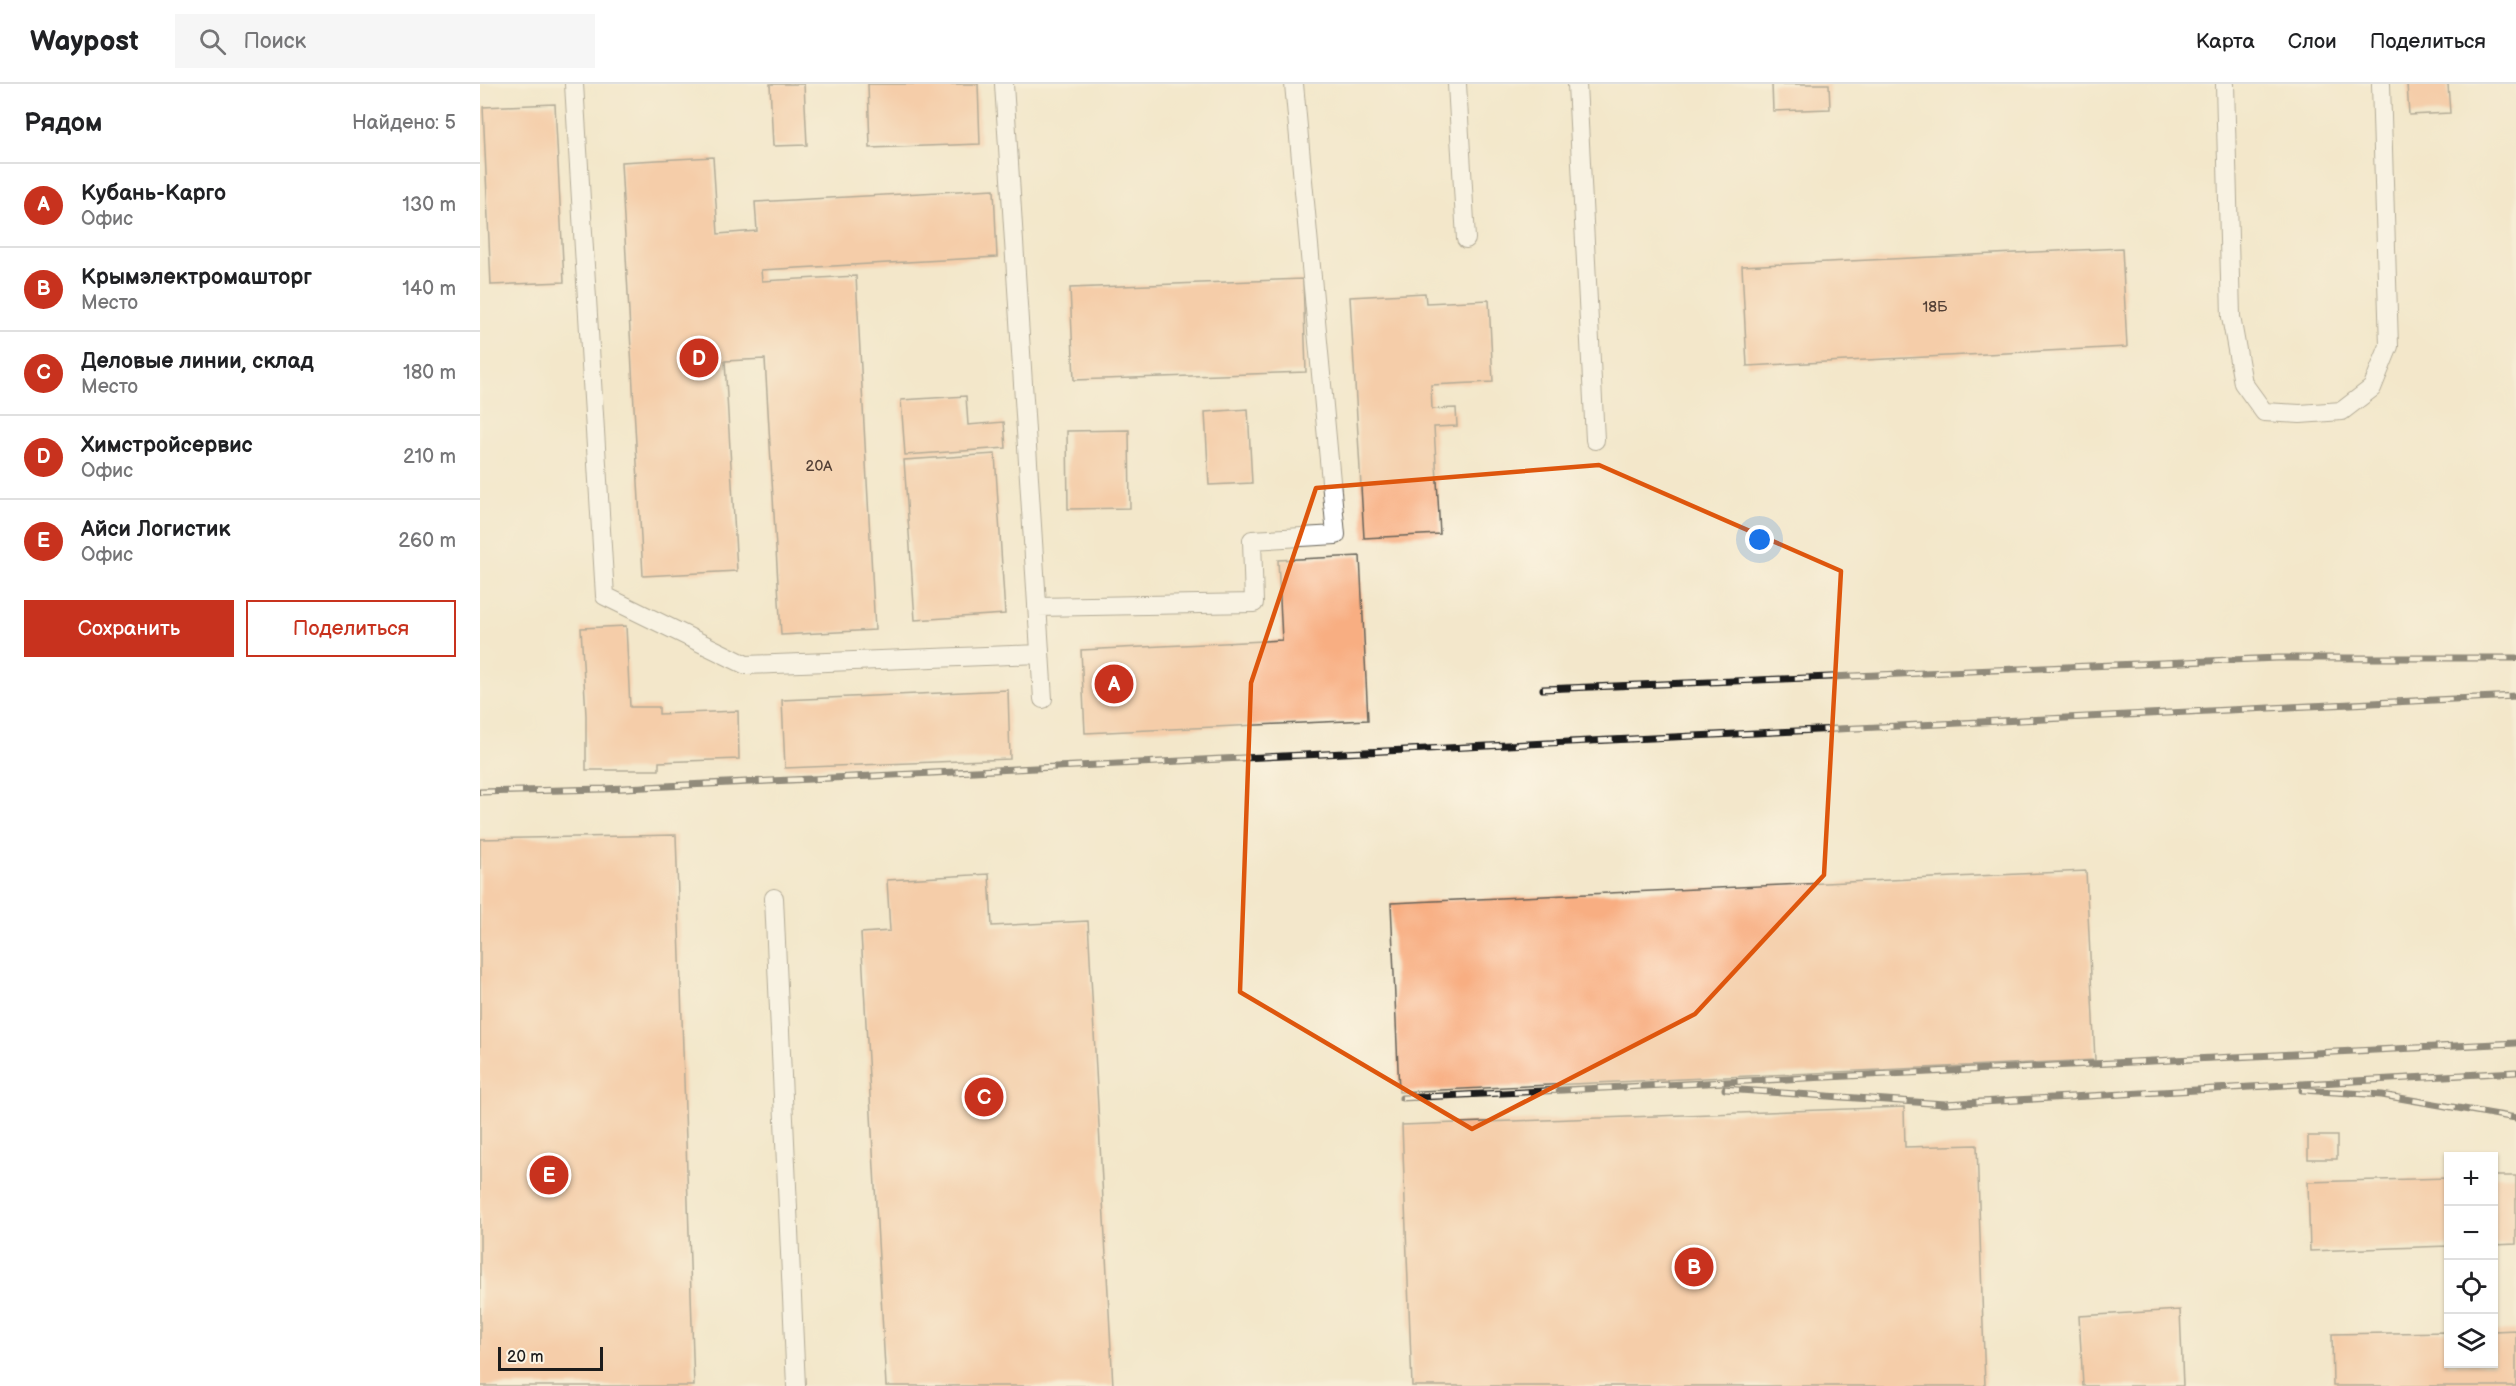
<!DOCTYPE html>
<html lang="ru">
<meta charset="utf-8">
<style>
body{margin:0;font-family:"Balsamiq Sans",sans-serif;background:#f6f6f6;color:#202124}
.controls{position:absolute;right:18px;bottom:18px;display:grid;overflow:hidden;border-radius:0px;box-shadow:0 2px 4px #0004}
.controls button{width:54px;height:54px;display:grid;place-items:center;padding:0;border:0;border-bottom:2px solid #e0e0e0;background:#fff;color:#202124;font:30px sans-serif}
.scale{position:absolute;left:18px;bottom:15px;width:105px;box-sizing:border-box;padding-left:6px;border:3px solid #1c1c1c;border-top:0;font-size:16px;line-height:21px;white-space:nowrap;color:#1c1c1c;-webkit-text-stroke:4px #fcf5e5;paint-order:stroke}
.you{position:absolute;left:1280px;top:456px;width:21px;height:21px;margin:-15px;border:4px solid #fff;border-radius:50%;background:#1a73e8;box-shadow:0 0 0 9px #1a73e833}
.badge{display:grid;place-items:center;width:39px;height:39px;border-radius:50%;background:#c8321e;color:#fff;font-size:20px;font-weight:700}
.pin{position:absolute;translate:-50% -50%;border:3px solid #fff;box-shadow:0 2px 6px #0006}
.list{margin:0;padding:0;list-style:none}
h2{display:flex;justify-content:space-between;align-items:center;height:78px;margin:0;padding:0 24px;font-size:26px}
h2 small{font-size:20px;font-weight:400;color:#757577}
.list li{display:grid;grid-template-columns:39px 1fr auto;gap:18px;align-items:center;box-sizing:border-box;height:84px;padding:0 24px;border-top:2px solid #e0e0e0}
.list b{display:block;font-size:22px;white-space:nowrap}
.list p{margin:0;font-size:20px;white-space:nowrap;color:#757577}
.list em{font-size:20px;font-style:normal;color:#757577}
.actions{display:flex;gap:12px;padding:18px 24px}
.actions a{flex:1;padding:14px 0;border:2px solid #c8321e;border-radius:0px;text-align:center;font-size:21px;color:#c8321e}
.actions .main{background:#c8321e;color:#fff}
.icon{flex:none;width:33px;height:33px;fill:none;stroke:currentColor;stroke-width:2;stroke-linecap:round;stroke-linejoin:round}
.map{position:relative;flex:none;width:2036px;height:1302px;overflow:hidden}
header{display:flex;align-items:center;gap:36px;box-sizing:border-box;height:84px;padding:0 30px;background:#fff;border-bottom:2px solid #e0e0e0}
header strong{font-size:28px}
nav{display:flex;gap:33px;margin-inline-start:auto;font-size:21px}
.search{width:420px;height:54px;background:#f6f6f6;display:flex;align-items:center;gap:15px;box-sizing:border-box;padding:0 21px;border-radius:0px;color:#757577;font-size:22px}
main{display:flex}
aside{flex:1;background:#fff}
.map>svg:first-child{display:block}
.building{fill:#f8ae82}
.lines{fill:none;stroke-linecap:round;stroke-linejoin:round}
.lane-casing{stroke:#676359;stroke-width:20}
.lane{stroke:#fff;stroke-width:18}
.rail-casing{stroke:#1c1c1c;stroke-width:7}
.rail{stroke:#fcf5e5;stroke-width:4.5;stroke-dasharray:14;stroke-linecap:butt}
.marked{fill:none;stroke:#de560d;stroke-width:4.5;stroke-linejoin:round}
.labels{text-anchor:middle;stroke-width:4.5;stroke-linejoin:round;paint-order:stroke}
.number-label{font-size:15px;fill:#534036}
</style>
<header>
<strong>Waypost</strong>
<div class="search"><svg class="icon" aria-label="search" viewBox="0 0 24 24"><circle cx="10" cy="10" r="6"/><path d="M15 15l6 6"/></svg>Поиск</div>
<nav><a>Карта</a><a>Слои</a><a>Поделиться</a></nav>
</header>
<main>
<aside>
<h2>Рядом<small>Найдено: 5</small></h2>
<ul class="list">
<li><span class="badge">A</span><div><b>Кубань-Карго</b><p>Офис</p></div><em>130 m</em></li>
<li><span class="badge">B</span><div><b>Крымэлектромашторг</b><p>Место</p></div><em>140 m</em></li>
<li><span class="badge">C</span><div><b>Деловые линии, склад</b><p>Место</p></div><em>180 m</em></li>
<li><span class="badge">D</span><div><b>Химстройсервис</b><p>Офис</p></div><em>210 m</em></li>
<li><span class="badge">E</span><div><b>Айси Логистик</b><p>Офис</p></div><em>260 m</em></li>
</ul>
<div class="actions"><a class="main">Сохранить</a><a>Поделиться</a></div>
</aside>
<div class="map">
<svg width="2036" height="1302" viewBox="0 0 2036 1302">
<rect width="100%" height="100%" fill="#fcf5e5"/>
<filter id="ink" filterUnits="userSpaceOnUse"><feTurbulence type="fractalNoise" baseFrequency=".0167" numOctaves="2"/><feDisplacementMap in="SourceGraphic" scale="12" xChannelSelector="R" yChannelSelector="G"/><feConvolveMatrix kernelMatrix="1 2 1 2 8 2 1 2 1" color-interpolation-filters="sRGB"/></filter>
<filter id="wash" filterUnits="userSpaceOnUse"><feTurbulence type="fractalNoise" baseFrequency=".008" numOctaves="4" result="noise"/><feDisplacementMap in="SourceGraphic" scale="24" xChannelSelector="R" yChannelSelector="G"/><feGaussianBlur stdDeviation="1.35" result="paint"/><feColorMatrix in="noise" values="0 0 0 0 0 0 0 0 0 0 0 0 0 0 0 0 0 1.4 0 .05"/><feComposite in="paint" operator="in"/></filter>
<g filter="url(#wash)">
<rect width="100%" height="100%" fill="#f3e7cb"/>
<g id="blocks">
<path class="building" d="M290 0H324L327 61 293 62Z
M388 0H498L500 60 390 64Z
M1292 0H1349L1350 25 1293 27Z
M1927 0H1968L1970 29 1929 31Z
M75 20 84 198 11 201 3 23Z
M233 73 238 150 277 147 275 118 514 105 517 173 281 186 282 197 376 192 395 546 301 551 285 275 245 277 257 487 163 492 141 78Z
M1642 164 1647 263 1267 282 1262 182Z
M823 195 826 288 594 296 590 204Z
M945 209 946 219 1009 216 1013 298 951 301 952 325 976 324 977 342 954 343 960 450 884 454 870 213Z
M486 312 488 341 524 338 526 364 425 371 421 316Z
M768 325 772 399 729 401 725 328Z
M649 346 650 424 588 425 587 347Z
M515 370 525 530 435 536 424 376Z
M880 472 888 636 605 649 601 566 802 556 798 476Z
M146 542 150 623H179V630L258 627 259 675 179 678V686H106V631L101 544Z
M528 606 530 675 305 684 302 616Z
M196 751 214 1302H0V755Z
M1606 787 1615 976 919 1008 911 819Z
M509 790 512 842 608 837 633 1302H406L381 849 410 847 407 796Z
M1424 1023 1425 1063 1497 1061 1505 1302H932L922 1041Z
M1828 1052H1857V1075H1828Z
M2014 1092H2036V1160L2014 1161Z
M1968 1094V1162L1830 1167 1828 1098Z
M1700 1226 1703 1302H1603L1599 1232Z
M2036 1246V1302H1853L1852 1250 1968 1248V1280H2014V1247Z"/>
</g>
</g>
<g filter="url(#ink)">
<use href="#blocks" fill-opacity="0" stroke="#676359" stroke-width="1.5"/>
<g class="lines">
<g class="lane-casing">
<path id="lane" d="M94 0 125 512 266 581 560 570
M524 0 563 615
M977 0 986 155
M1097 0 1115 356
M1745 0 1751 233 1763 299 1784 328 1820 330 1862 327 1892 304 1909 262 1901 0
M557 523 774 519 772 456 856 451 814 0
M294 814 316 1302"/>
</g>
<use href="#lane" class="lane"/>
<g class="rail-casing">
<path id="rail" d="M1063 605 1798 574H2036
M0 708 124 705 2036 612
M1245 1005 1465 1020 2036 988
M1822 1006 1902 1011 2036 1034
M922 1014 2036 959"/>
</g>
<use href="#rail" class="rail"/>
</g>
</g>
<path d="M0 0H2036V1302H0ZM1119 381 1361 487 1344 791 1215 930 992 1045 760 908 771 599 836 404Z" fill="#f3e7cb" fill-opacity=".55" fill-rule="evenodd"/>
<path class="marked" d="M1119 381 1361 487 1344 791 1215 930 992 1045 760 908 771 599 836 404Z"/>
<g class="labels">
<g class="number-label">
<text x="1455" y="228">18Б</text>
<text x="339" y="387">20А</text>
</g>
</g>
</svg>
<div class="controls">
<button>+</button>
<button>−</button>
<button><svg class="icon" aria-label="locate" viewBox="0 0 24 24"><circle cx="12" cy="12" r="6"/><path d="M12 2v4M12 18v4M2 12h4M18 12h4"/></svg></button>
<button><svg class="icon" aria-label="layers" viewBox="0 0 24 24"><path d="M12 4l9 5-9 5-9-5zM3 14l9 5 9-5"/></svg></button>
</div>
<div class="scale">20 m</div>
<div class="you"></div>
<div class="pin badge" style="left:634px;top:600px">A</div>
<div class="pin badge" style="left:1214px;top:1183px">B</div>
<div class="pin badge" style="left:504px;top:1013px">C</div>
<div class="pin badge" style="left:219px;top:274px">D</div>
<div class="pin badge" style="left:69px;top:1091px">E</div>
</div>
</main>
